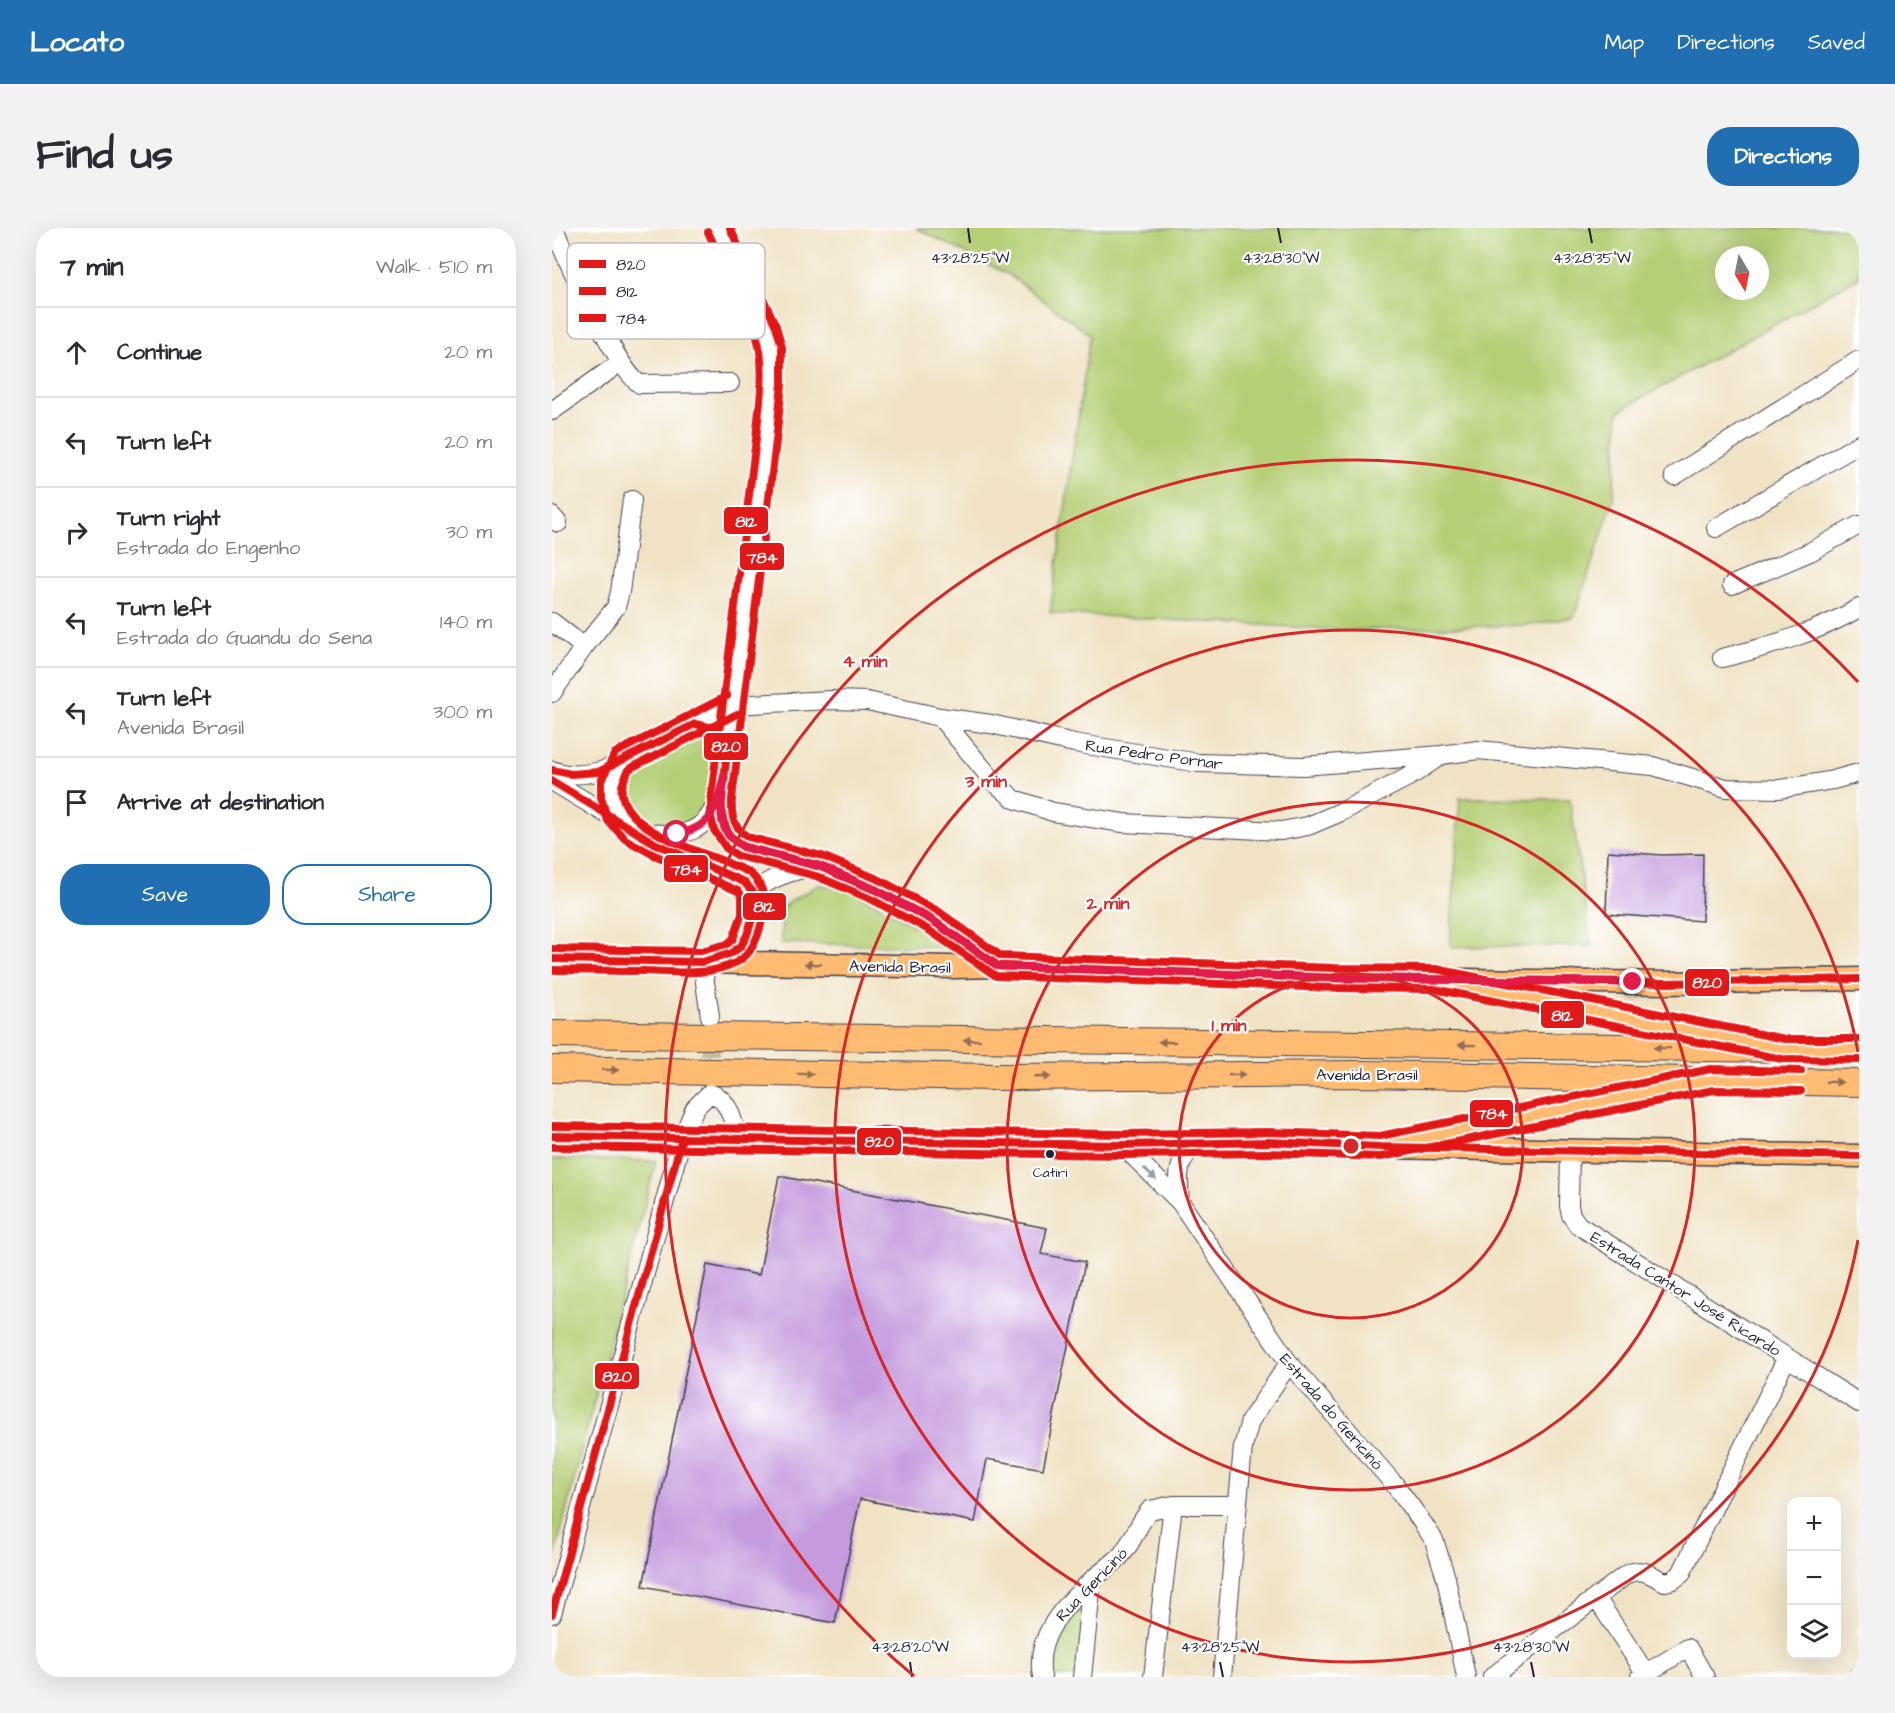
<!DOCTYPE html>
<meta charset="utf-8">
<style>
body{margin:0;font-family:"Architects Daughter",sans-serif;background:#f2f2f3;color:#2b2b33}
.controls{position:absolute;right:18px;bottom:18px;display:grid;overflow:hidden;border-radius:12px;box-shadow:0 6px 24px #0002}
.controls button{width:54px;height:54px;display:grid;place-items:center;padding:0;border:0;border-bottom:2px solid #e1e1e2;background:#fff;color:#2b2b33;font:30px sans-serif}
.compass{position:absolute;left:1163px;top:18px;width:54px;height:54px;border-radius:50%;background:#fff;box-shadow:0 6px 24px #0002;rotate:170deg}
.stop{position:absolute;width:18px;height:18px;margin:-14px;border:4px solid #e11d48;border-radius:50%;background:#fff}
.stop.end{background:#e11d48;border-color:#fff;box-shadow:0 2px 6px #0008}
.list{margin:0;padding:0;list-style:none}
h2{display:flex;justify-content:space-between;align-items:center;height:78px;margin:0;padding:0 24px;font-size:26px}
h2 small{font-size:20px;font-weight:400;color:#7c7c81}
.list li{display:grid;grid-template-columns:39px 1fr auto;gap:18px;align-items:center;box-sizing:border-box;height:90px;padding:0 24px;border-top:2px solid #e1e1e2}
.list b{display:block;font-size:22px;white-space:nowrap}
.list p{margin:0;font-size:20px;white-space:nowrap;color:#7c7c81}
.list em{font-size:20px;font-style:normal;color:#7c7c81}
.actions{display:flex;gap:12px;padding:18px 24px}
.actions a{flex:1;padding:14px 0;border:2px solid #1f6fb2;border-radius:24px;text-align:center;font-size:21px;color:#1f6fb2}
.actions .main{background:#1f6fb2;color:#fff}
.icon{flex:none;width:33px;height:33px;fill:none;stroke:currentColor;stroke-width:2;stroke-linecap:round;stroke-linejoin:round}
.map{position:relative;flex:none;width:1307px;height:1449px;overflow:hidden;border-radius:24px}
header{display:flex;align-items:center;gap:36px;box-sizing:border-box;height:84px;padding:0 30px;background:#1f6fb2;color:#fff}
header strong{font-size:28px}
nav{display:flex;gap:33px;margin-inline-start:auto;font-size:21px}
.intro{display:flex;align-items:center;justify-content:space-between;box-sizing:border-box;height:144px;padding:0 36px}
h1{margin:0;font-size:42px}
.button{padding:15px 27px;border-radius:24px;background:#1f6fb2;color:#fff;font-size:21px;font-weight:700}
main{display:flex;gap:36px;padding:0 36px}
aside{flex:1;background:#fff;border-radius:24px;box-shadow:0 6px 24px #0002}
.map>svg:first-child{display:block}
.green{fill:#b4cf75;stroke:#6b7858;stroke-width:1.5;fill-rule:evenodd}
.building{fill:#c59bde}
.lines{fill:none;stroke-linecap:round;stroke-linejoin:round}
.minor-tunnel{stroke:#c7bca8;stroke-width:18;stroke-dasharray:18 9;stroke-linecap:butt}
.minor-casing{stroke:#413f4f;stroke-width:20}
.major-casing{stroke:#413f4f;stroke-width:25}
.highway-casing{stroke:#413f4f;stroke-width:28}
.minor{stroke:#fff;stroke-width:18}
.major{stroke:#ffbb71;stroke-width:22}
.highway{stroke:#ffbb71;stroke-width:26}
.bus-1-casing{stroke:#fff;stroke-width:12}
.bus-2-casing{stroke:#fff;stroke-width:12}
.bus-3-casing{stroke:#fff;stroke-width:12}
.bus-1{stroke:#e31919;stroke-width:8}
.bus-2{stroke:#e31919;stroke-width:8}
.bus-3{stroke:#e31919;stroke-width:8}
.oneway{fill:#906e56}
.oneway2{fill:#9c9ca7}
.route{stroke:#e11d48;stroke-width:8}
.ticks{fill:none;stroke:#22223b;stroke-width:2}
.ring{fill:none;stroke:#d62828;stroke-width:3}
.bus-dot{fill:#22223b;stroke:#fff;stroke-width:2}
.labels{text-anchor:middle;stroke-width:4.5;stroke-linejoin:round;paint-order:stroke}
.bus-label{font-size:14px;fill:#22223b;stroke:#fff}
.street-label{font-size:16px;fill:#22223b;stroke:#fff}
.key{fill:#fff;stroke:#bdbdc4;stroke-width:1.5}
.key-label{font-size:16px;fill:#22223b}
.ticks-label{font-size:15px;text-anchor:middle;fill:#22223b;stroke:#fff;stroke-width:4.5;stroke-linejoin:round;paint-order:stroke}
.centre{fill:#d62828;stroke:#fff;stroke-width:3}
.ring-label{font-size:18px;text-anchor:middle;font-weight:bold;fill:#d62828;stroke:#fff;stroke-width:4.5;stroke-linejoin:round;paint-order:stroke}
.line-badge{stroke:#fff;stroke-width:2}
.badge-label{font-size:16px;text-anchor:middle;font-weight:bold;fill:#fff}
</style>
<header>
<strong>Locato</strong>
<nav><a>Map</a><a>Directions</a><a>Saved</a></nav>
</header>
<div class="intro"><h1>Find us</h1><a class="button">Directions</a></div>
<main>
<aside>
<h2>7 min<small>Walk · 510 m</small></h2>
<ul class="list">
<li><svg class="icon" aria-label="ahead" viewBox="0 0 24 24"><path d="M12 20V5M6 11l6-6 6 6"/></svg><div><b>Continue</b></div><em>20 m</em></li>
<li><svg class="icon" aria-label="left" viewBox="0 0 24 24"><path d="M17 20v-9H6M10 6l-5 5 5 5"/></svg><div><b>Turn left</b></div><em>20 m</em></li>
<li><svg class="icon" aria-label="right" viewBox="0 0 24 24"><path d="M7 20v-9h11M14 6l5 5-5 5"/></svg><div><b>Turn right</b><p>Estrada do Engenho</p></div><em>30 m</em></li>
<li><svg class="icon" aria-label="left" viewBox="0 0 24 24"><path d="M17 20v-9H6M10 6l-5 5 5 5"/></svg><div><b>Turn left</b><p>Estrada do Guandu do Sena</p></div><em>140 m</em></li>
<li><svg class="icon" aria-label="left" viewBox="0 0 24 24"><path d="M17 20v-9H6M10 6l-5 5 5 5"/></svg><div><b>Turn left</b><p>Avenida Brasil</p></div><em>300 m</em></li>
<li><svg class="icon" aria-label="arrive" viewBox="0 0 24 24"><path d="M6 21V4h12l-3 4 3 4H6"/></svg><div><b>Arrive at destination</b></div></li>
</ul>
<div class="actions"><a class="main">Save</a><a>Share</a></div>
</aside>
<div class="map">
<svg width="1307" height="1449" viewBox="0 0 1307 1449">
<rect width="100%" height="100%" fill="#fff"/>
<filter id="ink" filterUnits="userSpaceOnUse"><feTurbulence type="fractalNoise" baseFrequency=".0167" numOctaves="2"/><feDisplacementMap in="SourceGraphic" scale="12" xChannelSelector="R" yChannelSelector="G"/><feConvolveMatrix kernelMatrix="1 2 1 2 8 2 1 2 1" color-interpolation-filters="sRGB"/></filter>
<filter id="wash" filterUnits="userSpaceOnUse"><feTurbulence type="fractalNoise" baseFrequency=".008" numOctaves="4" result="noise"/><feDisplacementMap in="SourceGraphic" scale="24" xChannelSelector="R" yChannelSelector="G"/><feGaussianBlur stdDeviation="1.35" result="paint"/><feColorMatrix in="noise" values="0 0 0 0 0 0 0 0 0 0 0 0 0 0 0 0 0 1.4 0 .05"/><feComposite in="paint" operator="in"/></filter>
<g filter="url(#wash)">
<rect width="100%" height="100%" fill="#f0e2c3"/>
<path class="green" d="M364 0H1307V49L1067 183 1061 273 1022 389 979 397 793 402 498 385 538 107 457 47ZM1172 27H1208V63H1172Z
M143 502C154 502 165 506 168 517L160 575 152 589 116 600 79 589 74 585 65 566 73 541Z
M908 570 1018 571 1039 718 898 719Z
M267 657 294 659 401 719 229 715 230 680 242 671Z
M0 931 104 933 2 1330H0Z
M540 1352 530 1449H490L499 1396Z"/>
<g id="blocks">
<path class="building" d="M1056 623 1109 627 1151 626 1150 693 1054 686Z
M227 948 495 1000 489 1026 533 1034 491 1241 435 1231 423 1294 308 1271 283 1395 91 1358 155 1037 207 1047Z"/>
</g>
</g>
<g filter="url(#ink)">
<use href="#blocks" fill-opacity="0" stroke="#413f4f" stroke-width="1.5"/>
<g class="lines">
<path class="minor-tunnel" d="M158 855V798"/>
<g class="minor-casing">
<path id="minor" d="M2 0C13 28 66 144 88 156L178 155
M166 0 214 102 220 121V155L214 212 172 549C171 566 164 592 175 607 190 627 242 630 266 638 331 660 390 697 446 738
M0 183 69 134
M1122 248 1307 132
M0 288 6 295
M1164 300 1307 216
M1180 357 1258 324 1307 297
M0 394 32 419
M1170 430C1218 418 1264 405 1307 380
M0 465 32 419 64 379 68 364 80 272
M388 489 442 554 462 571 501 584 571 595 729 603 756 598 789 584 860 547 888 528
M69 533C55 558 56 573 73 597
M0 542C17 549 35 547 52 542L164 483 180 477 280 472 315 473 388 489 439 496 522 515 647 535 751 538 889 527 926 522 1101 538 1174 560 1228 561 1281 552 1307 545
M0 553 104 616 192 654 201 664C203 684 200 713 181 724 173 730 159 731 150 734L158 788
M90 604C125 609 155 609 166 569
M201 664C220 649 239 643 262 639
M158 865C178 871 181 894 186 911
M570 917 628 974 737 1135 843 1257 870 1294 882 1312 894 1350 914 1449
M1018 922 1017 978 1019 987 1026 997 1307 1175
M628 974C626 949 624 933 644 916
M1045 1371 1096 1449
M0 1386 130 910 143 880 158 865
M490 1449C482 1408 513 1377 540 1352 550 1343 563 1335 571 1325 582 1311 587 1294 598 1282L621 1277H685
M530 1449 540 1352
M601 1449 621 1277
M670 1449 691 1219 698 1193 737 1135
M940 1449 1075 1346C1093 1339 1097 1347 1113 1354L1121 1352 1129 1346 1235 1129
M1088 1449 1136 1420 1153 1449
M1305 1449 1307 1447"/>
</g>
<g class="major-casing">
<path id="major" d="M0 731 400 739 446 738 782 750 1114 755 1307 751
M0 908 570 917 716 914 829 919 1307 928"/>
</g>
<g class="highway-casing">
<path id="highway" d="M883 751 1170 809
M0 806 1307 822
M0 841 444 849 808 846 1307 855
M829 919 1114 861"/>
</g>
<use href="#minor" class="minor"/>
<use href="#major" class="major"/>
<use href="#highway" class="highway"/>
<g class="bus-1-casing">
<path id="bus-1" d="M0 542 19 546 46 544 143 496 162 500 173 512 175 525 169 576 171 592 177 607 192 619 267 638 324 662 380 692 446 738 782 750 1114 755 1307 751
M0 553 104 616 192 654 201 664V688L195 707 189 718 180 725 150 734 0 731
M0 908 570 917 716 914 829 919 1307 928
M0 1386 130 910"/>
</g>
<g class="bus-2-casing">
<path id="bus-2" d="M156 4 204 106C215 140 207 176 204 211L159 569V589L162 602 174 620 186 628 264 648 319 671 375 701 444 748 782 760 882 761 1230 831 1307 832
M0 742C30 742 61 743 91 743 122 744 156 749 185 734 200 726 206 709 210 693 215 677 213 659 200 647 194 641 183 639 176 635 145 622 75 603 70 566 68 557 74 549 77 541L185 486
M0 919 570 927 716 925 829 929 1162 862 1249 863"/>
</g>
<g class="bus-3-casing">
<path id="bus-3" d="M178 0 224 98 230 119V156L224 213 180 571C179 588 181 599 196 609L270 628 328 652 386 683 449 728 782 740 884 741 1233 811H1307
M0 721 149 723 175 716 181 711 190 686V668L186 663 100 626 73 611 56 593 49 569V553L63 525 175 468
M0 898 570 906 716 904 828 908 1159 841 1249 843"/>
</g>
<use href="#bus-1" class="bus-1"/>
<use href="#bus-2" class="bus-2"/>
<use href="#bus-3" class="bus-3"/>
</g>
<defs><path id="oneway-solid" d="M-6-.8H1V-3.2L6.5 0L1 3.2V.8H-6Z" transform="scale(1.5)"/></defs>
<g class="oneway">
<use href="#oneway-solid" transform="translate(261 736) rotate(-179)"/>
<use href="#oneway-solid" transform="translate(420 812) rotate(-179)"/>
<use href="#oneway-solid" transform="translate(615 814) rotate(-179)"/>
<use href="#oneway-solid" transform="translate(915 817) rotate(-179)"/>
<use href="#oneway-solid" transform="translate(1110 820) rotate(-179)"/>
<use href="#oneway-solid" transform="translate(58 842) rotate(1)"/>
<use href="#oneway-solid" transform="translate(253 846) rotate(1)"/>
<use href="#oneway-solid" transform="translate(685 847) rotate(-1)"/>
<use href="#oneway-solid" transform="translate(490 849) rotate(-1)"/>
<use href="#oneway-solid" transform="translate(1282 854) rotate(1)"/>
</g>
<use class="oneway2" href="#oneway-solid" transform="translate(598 946) rotate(43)"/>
</g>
<g class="lines" filter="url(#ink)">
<path class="route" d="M125 606C161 599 163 581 172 549 170 578 161 603 192 619L267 638 324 662 380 692 446 738 782 750 1081 754"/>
</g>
<path class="ticks" d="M416 0 418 15M726 0 729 15M1037 0 1040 15M358 1434 360 1449M668 1434 671 1449M979 1434 982 1449"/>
<g class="ring">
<circle cx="799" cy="918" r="172"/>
<circle cx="799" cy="918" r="344"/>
<path d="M1306 1012A516 516 0 1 1 1306 824"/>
<path d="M362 1448A687 687 0 1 1 1306 454"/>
</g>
<circle class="bus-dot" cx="498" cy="926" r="5"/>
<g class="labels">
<g class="bus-label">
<text x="498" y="949">Catiri</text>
</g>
<g class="street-label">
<text transform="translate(602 526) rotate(8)" y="6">Rua Pedro Pornar</text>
<text transform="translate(348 738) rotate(1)" y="6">Avenida Brasil</text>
<text x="815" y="852">Avenida Brasil</text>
<text transform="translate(1134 1065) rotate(32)" y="6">Estrada Cantor José Ricardo</text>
<text transform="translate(780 1183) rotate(49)" y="6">Estrada do Gericinó</text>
<text transform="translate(539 1356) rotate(-46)" y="6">Rua Gericinó</text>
</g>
</g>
<rect x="15" y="15" width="198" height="96" rx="9" class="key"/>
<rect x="27" y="32" width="27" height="8" fill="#e31919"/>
<rect x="27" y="59" width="27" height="8" fill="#e31919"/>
<rect x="27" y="86" width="27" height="8" fill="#e31919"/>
<g class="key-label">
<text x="64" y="42">820</text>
<text x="64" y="69">812</text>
<text x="64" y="96">784</text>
</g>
<g class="ticks-label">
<text x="418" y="35">43°28'25"W</text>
<text x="729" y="35">43°28'30"W</text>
<text x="1040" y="35">43°28'35"W</text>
<text x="358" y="1424">43°28'20"W</text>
<text x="668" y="1424">43°28'25"W</text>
<text x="979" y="1424">43°28'30"W</text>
</g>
<circle cx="799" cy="918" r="9" class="centre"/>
<g class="ring-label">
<text x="313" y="439">4 min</text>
<text x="434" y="559">3 min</text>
<text x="556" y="681">2 min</text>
<text x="677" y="803">1 min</text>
</g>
<g class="line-badge">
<rect x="171" y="278" width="46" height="29" rx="6" fill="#e31919"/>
<rect x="187" y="314" width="46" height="29" rx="6" fill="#e31919"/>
<rect x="151" y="504" width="46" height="29" rx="6" fill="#e31919"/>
<rect x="111" y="626" width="46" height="29" rx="6" fill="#e31919"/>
<rect x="190" y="664" width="45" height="29" rx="6" fill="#e31919"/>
<rect x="1132" y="740" width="46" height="29" rx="6" fill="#e31919"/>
<rect x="988" y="772" width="45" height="29" rx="6" fill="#e31919"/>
<rect x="917" y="871" width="45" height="29" rx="6" fill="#e31919"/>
<rect x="304" y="899" width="46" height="29" rx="6" fill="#e31919"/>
<rect x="42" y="1134" width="46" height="28" rx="6" fill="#e31919"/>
</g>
<g class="badge-label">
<text x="194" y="299">812</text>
<text x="210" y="335">784</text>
<text x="174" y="524">820</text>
<text x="134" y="647">784</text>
<text x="212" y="684">812</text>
<text x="1155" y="760">820</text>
<text x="1010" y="793">812</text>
<text x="940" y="891">784</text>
<text x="327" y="919">820</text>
<text x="65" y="1154">820</text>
</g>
</svg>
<div class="controls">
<button>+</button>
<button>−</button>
<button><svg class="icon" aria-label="layers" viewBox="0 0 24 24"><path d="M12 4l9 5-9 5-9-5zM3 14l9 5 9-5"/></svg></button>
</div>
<svg class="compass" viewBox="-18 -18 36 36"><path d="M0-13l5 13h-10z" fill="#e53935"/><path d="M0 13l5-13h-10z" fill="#7c7c81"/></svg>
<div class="stop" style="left:125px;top:606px"></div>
<div class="stop end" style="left:1081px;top:754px"></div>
</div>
</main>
